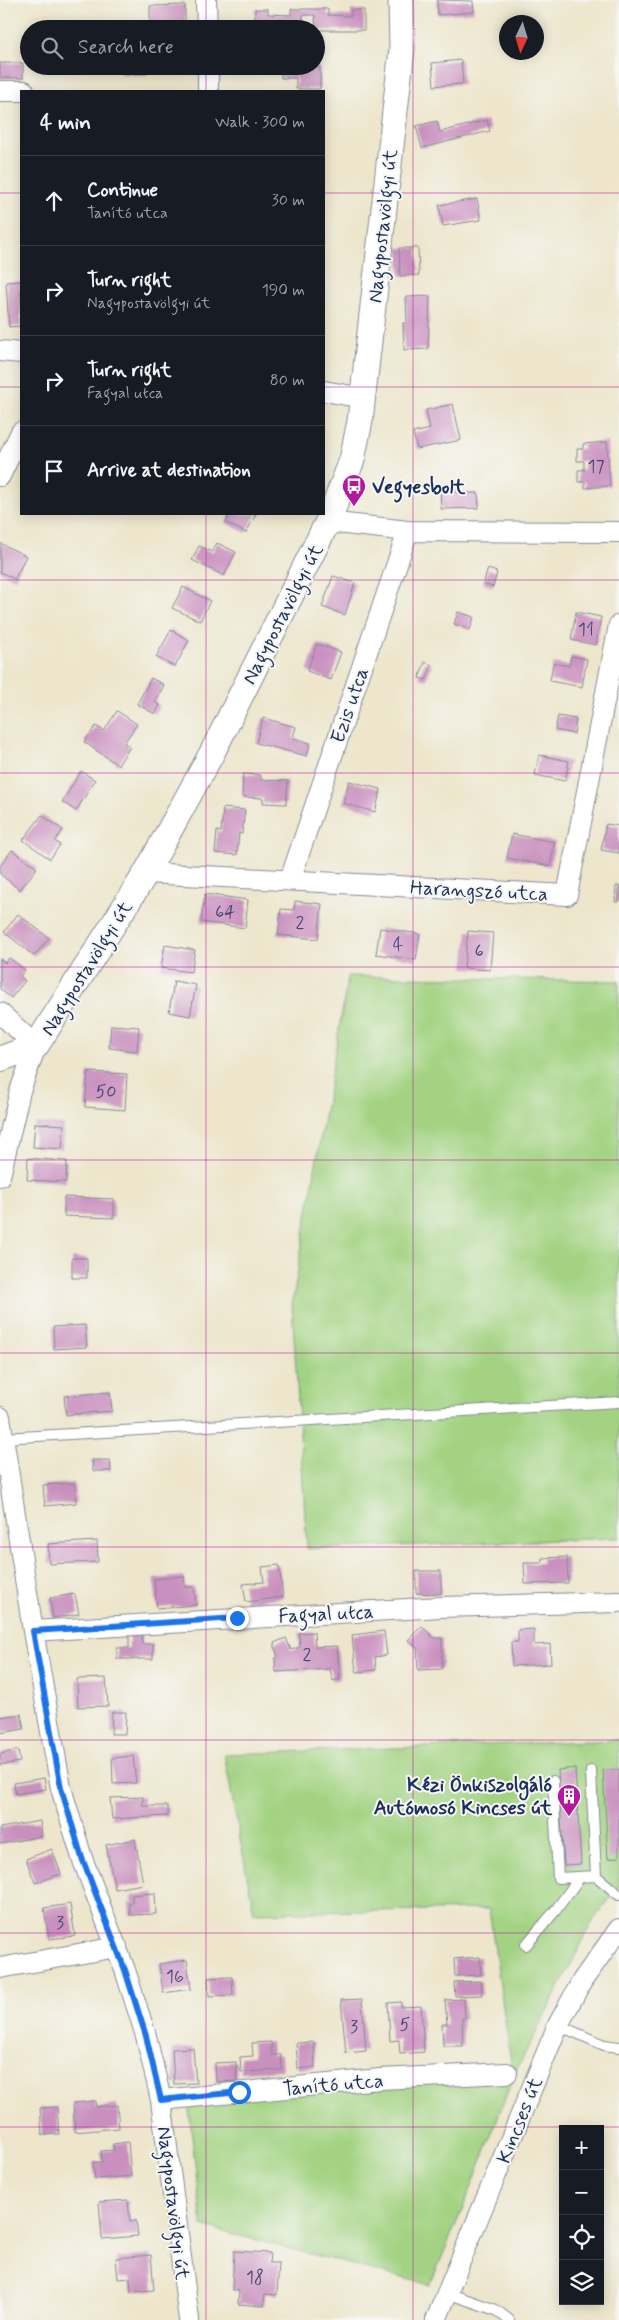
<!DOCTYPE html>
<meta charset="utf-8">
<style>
body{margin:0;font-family:Mynerve,sans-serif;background:#20242c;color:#f1f3f6}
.controls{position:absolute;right:15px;bottom:15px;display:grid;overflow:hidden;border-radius:0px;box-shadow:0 2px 12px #0003}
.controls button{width:45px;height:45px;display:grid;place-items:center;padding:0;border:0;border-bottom:1px solid #363941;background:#171b24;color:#f1f3f6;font:25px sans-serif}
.compass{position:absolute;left:499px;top:15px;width:45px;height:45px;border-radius:50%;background:#171b24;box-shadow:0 2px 12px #0003;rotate:184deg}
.stop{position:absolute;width:15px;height:15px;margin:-11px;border:4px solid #1a73e8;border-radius:50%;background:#fff}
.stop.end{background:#1a73e8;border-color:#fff;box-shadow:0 1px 5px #0008}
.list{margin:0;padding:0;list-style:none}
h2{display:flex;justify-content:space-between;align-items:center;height:65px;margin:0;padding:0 20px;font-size:21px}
h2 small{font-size:16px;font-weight:400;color:#9ea1a6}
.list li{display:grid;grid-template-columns:32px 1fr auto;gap:15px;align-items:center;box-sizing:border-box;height:90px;padding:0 20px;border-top:1px solid #363941}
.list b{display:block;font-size:19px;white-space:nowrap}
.list p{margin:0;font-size:16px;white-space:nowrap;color:#9ea1a6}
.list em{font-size:16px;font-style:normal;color:#9ea1a6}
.icon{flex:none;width:28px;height:28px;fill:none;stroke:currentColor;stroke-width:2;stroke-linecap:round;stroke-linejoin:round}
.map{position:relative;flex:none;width:619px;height:2320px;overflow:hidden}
.search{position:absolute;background:#171b24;box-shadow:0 2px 12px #0003;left:20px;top:20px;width:305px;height:55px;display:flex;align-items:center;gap:12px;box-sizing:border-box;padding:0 18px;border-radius:28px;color:#9ea1a6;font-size:19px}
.panel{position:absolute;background:#171b24;box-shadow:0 2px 12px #0003;left:20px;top:90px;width:305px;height:425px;border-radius:0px}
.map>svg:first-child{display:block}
.green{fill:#a3d382;stroke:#5f8170}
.building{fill:#c990bf}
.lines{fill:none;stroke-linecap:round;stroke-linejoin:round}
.service-casing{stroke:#848a95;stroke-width:12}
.minor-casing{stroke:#848a95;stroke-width:22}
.tertiary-casing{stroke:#848a95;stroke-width:27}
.service{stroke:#fff;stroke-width:10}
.minor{stroke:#fff;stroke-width:20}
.tertiary{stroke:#fff;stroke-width:25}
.route{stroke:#1a73e8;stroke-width:6}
.grid{fill:none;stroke:#b5179e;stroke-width:1;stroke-opacity:0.55}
.labels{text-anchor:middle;stroke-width:4;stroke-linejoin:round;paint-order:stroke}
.number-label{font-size:18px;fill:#464776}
.street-label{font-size:20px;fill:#1b2f5e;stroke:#f6f6f2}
.poi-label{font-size:20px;font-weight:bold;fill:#1b2f5e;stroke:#f6f6f2;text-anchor:start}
</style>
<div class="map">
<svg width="619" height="2320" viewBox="0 0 619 2320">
<rect width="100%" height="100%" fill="#f6f6f2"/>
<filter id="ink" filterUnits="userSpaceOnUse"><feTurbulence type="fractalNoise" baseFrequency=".02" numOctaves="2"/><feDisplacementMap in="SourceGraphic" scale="10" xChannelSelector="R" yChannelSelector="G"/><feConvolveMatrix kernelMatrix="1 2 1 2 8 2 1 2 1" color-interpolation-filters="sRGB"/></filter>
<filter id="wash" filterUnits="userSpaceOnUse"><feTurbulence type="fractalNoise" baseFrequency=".0096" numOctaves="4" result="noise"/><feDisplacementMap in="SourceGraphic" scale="20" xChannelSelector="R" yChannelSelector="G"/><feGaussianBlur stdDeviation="1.12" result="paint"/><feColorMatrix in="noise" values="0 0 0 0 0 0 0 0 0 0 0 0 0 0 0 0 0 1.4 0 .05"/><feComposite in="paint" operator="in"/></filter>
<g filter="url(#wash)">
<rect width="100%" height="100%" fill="#ede6cc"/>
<path class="green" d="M348 976 619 981V1538L307 1549 292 1305Z
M619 1740V1887L594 1919 513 2077 470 2191 430 2285 202 2226 188 2101 513 2076 489 1909 254 1913 224 1754Z"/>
<g id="blocks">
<path class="building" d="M437 0 473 1 474 12 438 15Z
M185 5V26H150V6Z
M255 9H268V14L291 15V9H328V15L351 16V10H364V30H316L315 15H303V29H255Z
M461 60 463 84 434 86 432 63Z
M0 63H23V78H0Z
M122 66H147V74H122Z
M281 66 320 67V89H296V78H281Z
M487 120 490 131 422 148 416 126 437 121 440 132Z
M477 199 481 220 443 226 439 205Z
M399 248H418L419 275 400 276Z
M21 281V326L9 327 6 282Z
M430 296 428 349 404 350 403 323H407L406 297Z
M453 404 461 440 417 449 413 433 430 429 426 410Z
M607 442 610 486 585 488V482H578V470H584V461H577V449H583V444Z
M440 487H456V493H478L479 508 441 509Z
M230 514H256L246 533 226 523Z
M0 543 26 556 15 579 0 572Z
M217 543 236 552 224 576 192 560 199 546 212 552Z
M488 569 497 572 493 587 483 584Z
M333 576 355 583 345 615 322 607Z
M183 587 210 601 200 621 172 608Z
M458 612 474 617 470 630 454 624Z
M576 612 601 617 596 645 571 640Z
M171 630 189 640 175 667 156 657Z
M317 644 341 652 331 680 307 671Z
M571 656 587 659 582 687 550 681 553 663 569 666Z
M425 662 432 665 426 680 419 678Z
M151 678 164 685 155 702 160 705 155 714 137 704Z
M117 711 137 724 124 743 130 747 118 765 84 742 96 726 104 731Z
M558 716 576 719 574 734 555 730Z
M263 718 296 727 293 738 310 743 307 756 256 743Z
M539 755 569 761 565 781 535 775Z
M81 771 95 780 76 811 62 802Z
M243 774 261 775V780L288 781 286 804 263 803V798L242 797Z
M349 781 381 789 375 812 343 803Z
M223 808 245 810 242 834 239 833 237 855 215 853 217 831 221 832Z
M42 815 63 830 55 841 60 845 50 859 23 840Z
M606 824 619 826V853L601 850Z
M512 834 555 842 550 866 507 858Z
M12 850 37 868 20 890 0 874V866Z
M616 886H619V902H615Z
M205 894 248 900 245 928 201 922Z
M295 901 322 904 318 939 278 935 281 909 294 910Z
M18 914 49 938 34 956 4 932Z
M380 928 420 934 416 960 376 954Z
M468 931 493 933 490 970 464 968Z
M165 945 195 950 191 972 161 968Z
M9 958 25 970 20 976 25 981 11 998 0 989V959L5 963Z
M174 981 196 985 190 1016 169 1012Z
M111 1025 139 1027 137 1051 109 1048Z
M88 1072 127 1074 125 1110 85 1107Z
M35 1123 64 1125 62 1149 33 1147Z
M28 1158 67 1161 66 1182 27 1180Z
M64 1197 114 1199V1218L64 1216Z
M72 1258H87V1278H72Z
M85 1325 87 1347 54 1349 53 1327Z
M110 1392 112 1411 66 1415 64 1396Z
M92 1460H110L111 1471H93Z
M74 1483 76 1503 45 1506 43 1485Z
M97 1541 98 1562 49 1564 48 1544Z
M567 1557 568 1583 525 1584 524 1563H542V1558Z
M279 1565 283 1597 246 1602 243 1584 264 1582 262 1567Z
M416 1571H441V1594L416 1593Z
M184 1576 185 1587H194L196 1605 157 1608 154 1579Z
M75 1594 79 1614 53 1618 50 1598Z
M422 1626 434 1638H442V1669L418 1670 417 1648 408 1640Z
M534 1629V1645L550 1644 551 1664 512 1666 511 1642H518V1630Z
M129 1631H142V1644H153V1659H117V1648H129Z
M384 1631 387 1655 375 1657 376 1670 356 1672 352 1635Z
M314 1632 315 1647 337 1646 340 1679 333 1681 330 1669 276 1672 275 1658H278L274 1643 286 1638 291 1650 300 1647 299 1633Z
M106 1678 108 1706 78 1707 77 1679Z
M112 1712H126L125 1734H111Z
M21 1714 24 1729 0 1733V1717Z
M18 1750 20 1762 0 1765V1754Z
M133 1756 136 1783 113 1784 112 1758Z
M575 1768 581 1864 564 1865 558 1770Z
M619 1769V1857L608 1859 603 1770Z
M44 1778 46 1789 16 1794 14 1783Z
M143 1797V1806H168V1816L112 1819 110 1798Z
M40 1821 42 1836 0 1844V1828Z
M135 1839 143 1884 115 1889 106 1845Z
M52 1849 61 1874 35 1883 26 1859Z
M155 1893 156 1914 130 1915 129 1903H132V1895Z
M70 1904 75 1936 49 1939 44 1908Z
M480 1957 481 1975 455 1976 454 1959Z
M187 1960 191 1989 163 1993 159 1964Z
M232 1977 233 1995 209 1996 208 1978Z
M481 1981 482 1995 455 1996 454 1982Z
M362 1999 366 2051 346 2053 341 2000Z
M464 1999 465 2018H462L463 2046H443L442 2024H447L445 2000Z
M401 2002V2007L421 2006 424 2052 400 2054 399 2040 390 2041 388 2003Z
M271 2042 272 2055H281L282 2070 241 2072 240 2057 253 2056 252 2043Z
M314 2042 315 2067 298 2069 296 2043Z
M193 2048 196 2083 174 2084 172 2049Z
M236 2062 237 2081 216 2082 215 2063Z
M95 2101 96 2107 117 2105 119 2128 75 2132 73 2103Z
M57 2107 59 2134 42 2135 40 2108Z
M128 2142 131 2176 95 2179 93 2162H102L101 2151 114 2150 113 2144Z
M128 2200 130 2221 136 2220 138 2236 102 2239 99 2202Z
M234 2251 270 2253 269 2263H279L277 2295 265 2294 264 2306 238 2304 239 2291 232 2290Z
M151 2255 154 2290 131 2292 130 2278 118 2279 116 2258Z"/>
</g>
</g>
<g filter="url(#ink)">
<use href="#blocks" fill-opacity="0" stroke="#848a95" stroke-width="1"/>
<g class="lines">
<g class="service-casing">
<path id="service" d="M3 1438 619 1402
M591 1771 596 1876 619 1895
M553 1781 558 1878 596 1876
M526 1945 555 1911 580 1877
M558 2025 604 2045 619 2047
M447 2293 496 2310 509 2320"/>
</g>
<g class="minor-casing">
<path id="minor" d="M206 0 207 29
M208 66V91
M0 91H24
M0 351 21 353
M324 391 363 398
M0 476 21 432
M328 522 408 531 619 532
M146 873 567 895 619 625
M290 880 408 531
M0 1013 36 1046 20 1091 0 1176
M0 1417 33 1631 61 1788 82 1858 125 1970 146 2036 161 2100 189 2320
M33 1631 441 1607 619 1602
M0 1968 117 1947
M161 2100 380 2079 507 2073
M436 2320 558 2025 582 1981 619 1929"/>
</g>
<g class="tertiary-casing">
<path id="tertiary" d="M0 1059 36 1046 146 873 213 751 330 517 352 460 360 421 402 49 401 0"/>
</g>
<use href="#service" class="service"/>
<use href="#minor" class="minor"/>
<use href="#tertiary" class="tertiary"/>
</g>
</g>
<g class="lines" filter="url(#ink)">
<path class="route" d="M237 1618 33 1631 61 1788 82 1858 125 1970 146 2036 161 2100 239 2092"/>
</g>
<path class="grid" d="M206 0V29M413 0V2320M206 66V91M0 193H21M324 193H619M0 387H21M324 387H619M206 514V2320M0 580H619M0 773H619M0 967H619M0 1160H619M0 1353H619M0 1547H619M0 1740H619M0 1933H619M0 2127H619"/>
<defs>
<g id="bus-pin" transform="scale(1.25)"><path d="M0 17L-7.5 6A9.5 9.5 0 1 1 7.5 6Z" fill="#b5179e" stroke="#f6f6f2"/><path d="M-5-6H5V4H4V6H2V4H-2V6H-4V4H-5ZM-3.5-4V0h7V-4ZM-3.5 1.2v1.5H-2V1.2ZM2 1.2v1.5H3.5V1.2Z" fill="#fff"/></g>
<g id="building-pin" transform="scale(1.25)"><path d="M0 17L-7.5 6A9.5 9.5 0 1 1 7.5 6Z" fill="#b5179e" stroke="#f6f6f2"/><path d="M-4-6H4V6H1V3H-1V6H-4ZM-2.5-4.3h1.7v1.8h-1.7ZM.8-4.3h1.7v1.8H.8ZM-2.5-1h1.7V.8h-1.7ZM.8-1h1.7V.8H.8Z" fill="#fff"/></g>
</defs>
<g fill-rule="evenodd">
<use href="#bus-pin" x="354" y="486"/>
<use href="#building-pin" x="569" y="1796"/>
</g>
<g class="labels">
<g class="number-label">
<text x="596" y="472">17</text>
<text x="586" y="635">11</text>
<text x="225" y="917">64</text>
<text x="300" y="928">2</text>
<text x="398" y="950">4</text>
<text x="479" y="956">6</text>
<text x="106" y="1097">50</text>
<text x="307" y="1660">2</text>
<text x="60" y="1928">3</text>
<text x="175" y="1982">16</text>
<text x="405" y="2030">5</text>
<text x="354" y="2032">3</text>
<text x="255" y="2283">18</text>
</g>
<g class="street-label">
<text transform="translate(382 226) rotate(-84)" y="7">Nagypostavölgyi út</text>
<text transform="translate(282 614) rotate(-63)" y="7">Nagypostavölgyi út</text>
<text transform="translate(349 705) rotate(-71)" y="7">Ezis utca</text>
<text transform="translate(479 890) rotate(3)" y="7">Harangszó utca</text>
<text transform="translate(86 968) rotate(-58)" y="7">Nagypostavölgyi út</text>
<text transform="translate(326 1613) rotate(-3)" y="7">Fagyal utca</text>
<text transform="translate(333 2084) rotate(-5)" y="7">Tanító utca</text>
<text transform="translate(519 2120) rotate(-68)" y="7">Kincses út</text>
<text transform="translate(174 2203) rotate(83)" y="7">Nagypostavölgyi út</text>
</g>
<g class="poi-label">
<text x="372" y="493">Vegyesbolt</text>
<text x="552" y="1791" text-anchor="end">Kézi Önkiszolgáló<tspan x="552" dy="23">Autómosó Kincses út</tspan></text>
</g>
</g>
</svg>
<div class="controls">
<button>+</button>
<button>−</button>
<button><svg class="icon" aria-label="locate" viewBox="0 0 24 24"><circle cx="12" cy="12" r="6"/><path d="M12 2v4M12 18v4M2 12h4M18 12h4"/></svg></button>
<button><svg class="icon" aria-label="layers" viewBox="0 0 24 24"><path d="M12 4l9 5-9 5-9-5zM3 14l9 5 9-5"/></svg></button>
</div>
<svg class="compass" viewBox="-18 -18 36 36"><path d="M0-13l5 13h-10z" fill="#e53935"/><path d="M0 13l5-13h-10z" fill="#9ea1a6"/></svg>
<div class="stop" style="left:239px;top:2092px"></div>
<div class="stop end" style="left:237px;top:1618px"></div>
<div class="search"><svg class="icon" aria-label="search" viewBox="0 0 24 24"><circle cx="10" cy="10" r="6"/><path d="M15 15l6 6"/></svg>Search here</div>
<section class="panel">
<h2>4 min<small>Walk · 300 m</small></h2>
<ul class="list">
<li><svg class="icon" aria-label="ahead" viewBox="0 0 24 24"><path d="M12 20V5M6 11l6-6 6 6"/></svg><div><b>Continue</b><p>Tanító utca</p></div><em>30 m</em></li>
<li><svg class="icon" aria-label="right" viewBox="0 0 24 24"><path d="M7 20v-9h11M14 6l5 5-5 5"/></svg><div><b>Turn right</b><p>Nagypostavölgyi út</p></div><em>190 m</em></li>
<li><svg class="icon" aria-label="right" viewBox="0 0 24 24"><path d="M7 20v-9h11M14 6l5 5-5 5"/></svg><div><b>Turn right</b><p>Fagyal utca</p></div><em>80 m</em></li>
<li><svg class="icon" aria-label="arrive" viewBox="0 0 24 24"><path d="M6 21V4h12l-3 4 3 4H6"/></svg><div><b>Arrive at destination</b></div></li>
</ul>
</section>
</div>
